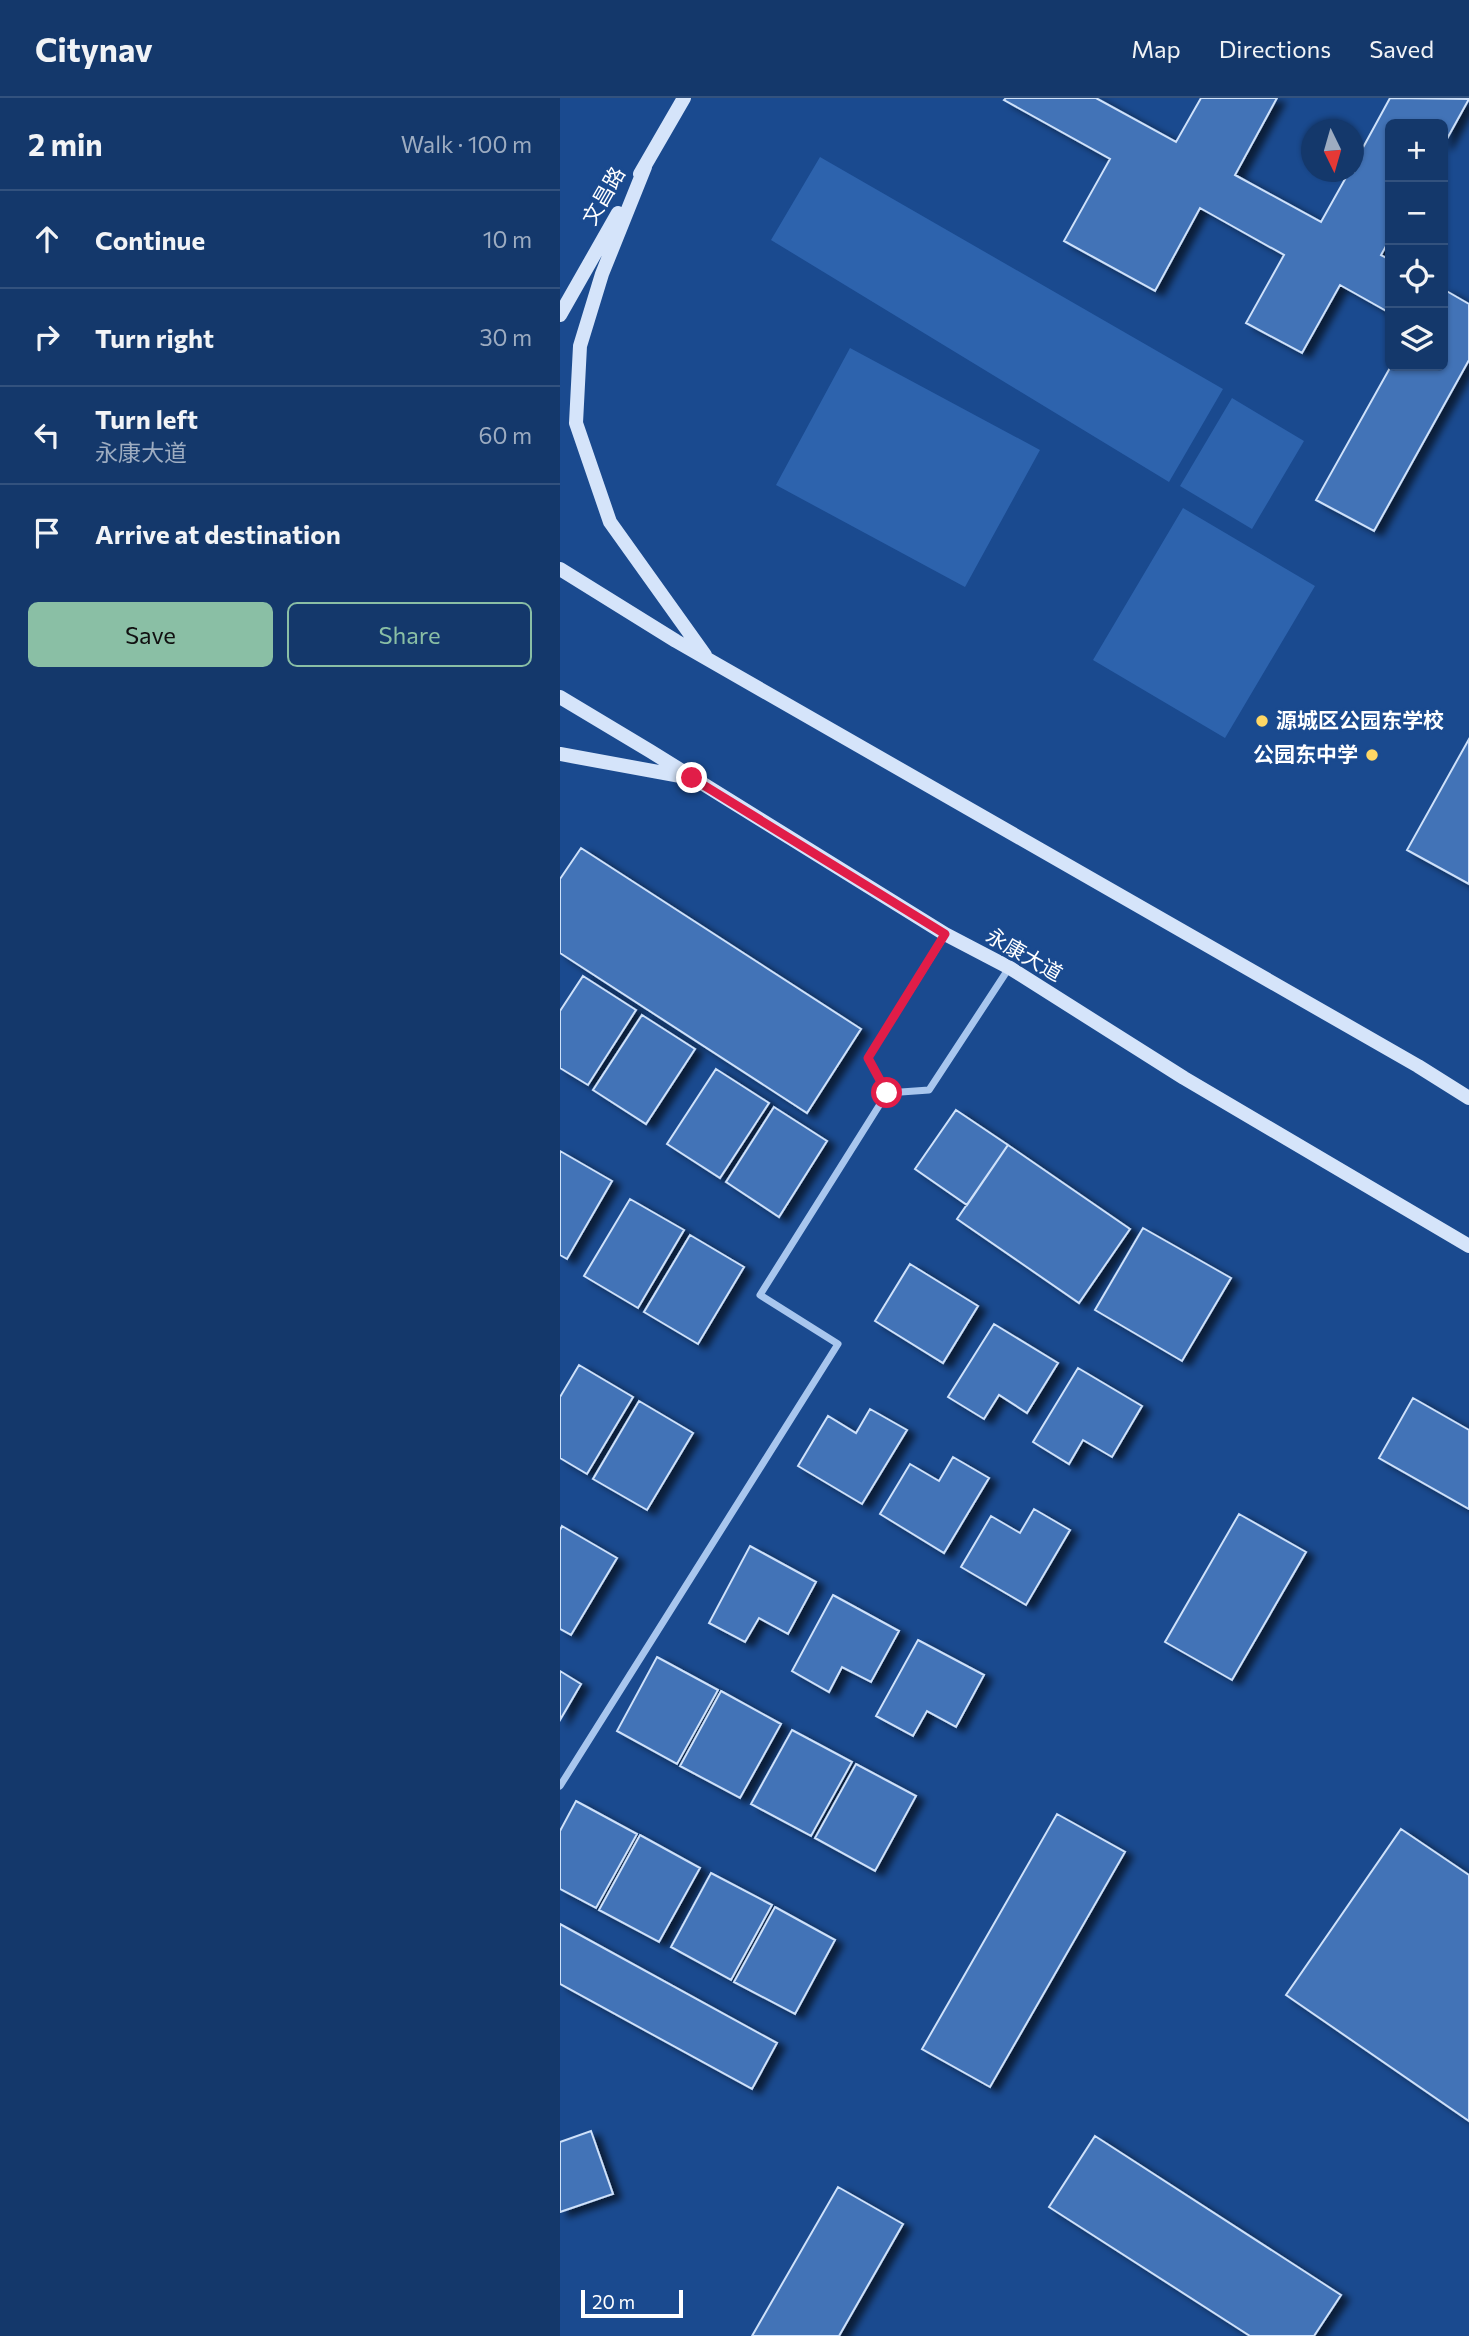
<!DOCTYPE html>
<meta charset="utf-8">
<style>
body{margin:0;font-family:Commissioner,"Noto Sans SC",sans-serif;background:#214373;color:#f1f3f6}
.controls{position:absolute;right:21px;top:21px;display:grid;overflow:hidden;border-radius:10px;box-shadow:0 2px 5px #0004}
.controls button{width:63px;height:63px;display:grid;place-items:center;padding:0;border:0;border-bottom:2px solid #33527e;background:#14386b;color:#f1f3f6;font:35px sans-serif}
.compass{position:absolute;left:741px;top:21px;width:63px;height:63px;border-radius:50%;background:#14386b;box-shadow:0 2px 5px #0004;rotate:175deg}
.scale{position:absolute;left:21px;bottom:18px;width:102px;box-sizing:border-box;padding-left:7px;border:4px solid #fff;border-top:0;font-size:19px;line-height:24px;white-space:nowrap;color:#fff;-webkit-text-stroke:5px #1a4a8f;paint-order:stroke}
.stop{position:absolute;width:21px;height:21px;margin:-16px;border:5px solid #e11d48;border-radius:50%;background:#fff}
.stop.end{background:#e11d48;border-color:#fff;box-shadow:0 2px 7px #0008}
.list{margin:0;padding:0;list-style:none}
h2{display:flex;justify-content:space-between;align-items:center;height:91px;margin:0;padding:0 28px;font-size:30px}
h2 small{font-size:23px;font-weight:400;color:#9dacc1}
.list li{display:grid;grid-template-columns:46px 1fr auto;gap:21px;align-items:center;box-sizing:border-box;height:98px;padding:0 28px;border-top:2px solid #33527e}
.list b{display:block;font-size:26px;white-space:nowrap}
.list p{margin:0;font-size:23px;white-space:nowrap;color:#9dacc1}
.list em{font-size:23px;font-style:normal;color:#9dacc1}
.actions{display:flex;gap:14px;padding:21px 28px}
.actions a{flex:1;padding:16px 0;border:2px solid #8abfa5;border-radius:10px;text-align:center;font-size:24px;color:#8abfa5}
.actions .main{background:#8abfa5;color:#111}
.icon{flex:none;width:38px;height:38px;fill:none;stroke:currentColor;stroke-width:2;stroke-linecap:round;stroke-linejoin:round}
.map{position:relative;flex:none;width:909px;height:2238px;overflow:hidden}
header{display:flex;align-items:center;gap:42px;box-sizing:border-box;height:98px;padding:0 35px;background:#14386b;border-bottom:2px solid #33527e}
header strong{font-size:33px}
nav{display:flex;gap:38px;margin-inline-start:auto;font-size:24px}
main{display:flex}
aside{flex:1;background:#14386b}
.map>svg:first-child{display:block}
.green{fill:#2d63ad}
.building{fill:#4373b7;stroke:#cee1fa;stroke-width:2;filter:url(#shadow)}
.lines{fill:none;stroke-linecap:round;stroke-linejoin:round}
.street{stroke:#a8c6ee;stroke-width:7}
.secondary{stroke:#d5e4fa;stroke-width:14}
.route{stroke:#e11d48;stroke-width:9}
.poi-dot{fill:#ffd765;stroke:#1a4a8f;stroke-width:2.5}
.labels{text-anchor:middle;stroke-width:6;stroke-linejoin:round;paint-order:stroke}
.street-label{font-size:21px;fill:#fff;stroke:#1a4a8f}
.poi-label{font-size:21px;font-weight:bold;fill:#fff;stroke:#1a4a8f;text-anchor:start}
</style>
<header>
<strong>Citynav</strong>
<nav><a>Map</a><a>Directions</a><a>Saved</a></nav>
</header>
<main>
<aside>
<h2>2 min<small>Walk · 100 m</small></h2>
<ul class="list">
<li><svg class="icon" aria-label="ahead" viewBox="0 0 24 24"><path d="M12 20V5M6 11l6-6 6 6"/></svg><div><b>Continue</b></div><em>10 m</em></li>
<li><svg class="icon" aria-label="right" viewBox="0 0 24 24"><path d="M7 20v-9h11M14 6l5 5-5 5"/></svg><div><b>Turn right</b></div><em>30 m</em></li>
<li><svg class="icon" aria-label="left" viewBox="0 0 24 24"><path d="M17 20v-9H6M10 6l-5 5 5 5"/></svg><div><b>Turn left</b><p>永康大道</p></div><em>60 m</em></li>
<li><svg class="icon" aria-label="arrive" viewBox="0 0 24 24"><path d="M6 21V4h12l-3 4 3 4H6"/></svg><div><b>Arrive at destination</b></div></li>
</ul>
<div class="actions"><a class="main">Save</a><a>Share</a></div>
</aside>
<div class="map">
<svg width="909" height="2238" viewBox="0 0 909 2238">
<defs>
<filter id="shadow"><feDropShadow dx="8" dy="4.5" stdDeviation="3.5" flood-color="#0009"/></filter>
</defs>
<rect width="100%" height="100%" fill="#1a4a8f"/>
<path class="green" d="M260 59 663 291 609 384 211 142Z
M290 250 480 352 405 489 216 387Z
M672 300 744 343 692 431 620 388Z
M623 410 755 488 665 640 533 562Z"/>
<path class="building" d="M446 0H536L616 44 641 0H717L675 77 761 124 789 74H794V66L830 0 909 1 883 48V26H830V141L821 157 830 162V215L780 187 742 255 686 225 724 157 640 110 595 193 504 143 550 61 444 2Z
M883 191 909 206V262L814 433 756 402 831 268H883Z
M909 641V786L847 752Z
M21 750 301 931 247 1015 0 855V781Z
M23 878 76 912 28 987 0 970V913Z
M82 917 135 951 86 1026 33 992Z
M156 971 209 1005 160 1080 107 1046Z
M214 1009 267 1043 219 1119 166 1084Z
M396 1012 448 1047 407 1107 355 1071Z
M448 1047 570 1131 519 1205 397 1121Z
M0 1053 52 1083 7 1161 0 1157Z
M70 1101 124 1132 78 1210 24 1178Z
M583 1130 671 1180 622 1263 535 1212Z
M130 1137 184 1169 138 1246 84 1214Z
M350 1166 418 1208 383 1265 315 1223Z
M434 1226 498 1265 467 1315 439 1297 424 1321 388 1299Z
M19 1267 73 1299 27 1376 0 1360V1299Z
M518 1270 582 1308 552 1359 523 1342 509 1366 473 1344Z
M853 1300 909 1332V1411L819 1360Z
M79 1303 133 1335 87 1412 33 1381Z
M310 1311 347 1332 302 1406 238 1368 268 1318 296 1335Z
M393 1359 429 1380 384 1455 320 1416 350 1366 379 1383Z
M474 1411 510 1432 466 1507 401 1469 431 1418 460 1435Z
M679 1416 746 1454 672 1582 605 1544Z
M2 1428 57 1460 11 1537 0 1531V1432Z
M190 1448 256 1484 228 1536 199 1520 185 1544 149 1525Z
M273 1497 339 1533 311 1584 282 1569 269 1594 232 1573Z
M358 1542 424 1577 396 1629 367 1613 353 1638 316 1618Z
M97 1559 158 1592 117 1666 57 1633Z
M0 1573 21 1586 0 1622Z
M161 1593 221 1626 180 1700 120 1668Z
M232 1632 292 1664 251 1738 191 1706Z
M296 1666 356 1698 315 1773 255 1740Z
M16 1703 77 1736 36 1810 0 1791V1733Z
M497 1716 565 1754 430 1989 362 1951Z
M841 1731 909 1777V2023L726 1897Z
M80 1737 140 1770 99 1844 39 1812Z
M151 1775 212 1807 171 1882 111 1849Z
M215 1809 275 1842 235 1916 174 1884Z
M0 1826 217 1945 192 1991 0 1886Z
M31 2033 53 2096 0 2114V2044Z
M535 2038 781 2197 754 2238H690L489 2109Z
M278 2089 343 2126 279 2238H192Z"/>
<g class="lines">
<path class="street" d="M327 995 369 992 449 870
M0 1688 278 1246 200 1197 327 995 308 960 385 837"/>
<path class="secondary" d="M85 69 42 176 20 248 16 325 50 424 145 557
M80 76 124 0
M0 217 58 115
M0 471 116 543 858 968 909 1000
M0 599 90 653 385 836 450 870 624 980 909 1148
M0 656 126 679"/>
</g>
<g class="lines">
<path class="route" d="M132 680 385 836 308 960 327 995"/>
</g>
<g class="poi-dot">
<circle cx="702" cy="623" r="7"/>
<circle cx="812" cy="657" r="7"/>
</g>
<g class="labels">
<g class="street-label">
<text transform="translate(44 98) rotate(-60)" y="7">文昌路</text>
<text transform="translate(464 857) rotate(30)" y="7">永康大道</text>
</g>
<g class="poi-label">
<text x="716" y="630">源城区公园东学校</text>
<text x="798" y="664" text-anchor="end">公园东中学</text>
</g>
</g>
</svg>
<div class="controls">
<button>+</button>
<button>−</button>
<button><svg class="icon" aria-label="locate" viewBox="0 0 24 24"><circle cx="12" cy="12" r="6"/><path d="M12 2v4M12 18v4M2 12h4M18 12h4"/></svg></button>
<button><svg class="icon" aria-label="layers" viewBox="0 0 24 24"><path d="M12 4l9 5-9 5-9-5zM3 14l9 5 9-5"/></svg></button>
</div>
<svg class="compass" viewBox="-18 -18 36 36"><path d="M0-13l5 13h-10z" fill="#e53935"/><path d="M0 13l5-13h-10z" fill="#9dacc1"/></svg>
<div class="scale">20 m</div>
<div class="stop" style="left:327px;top:995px"></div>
<div class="stop end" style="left:132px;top:680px"></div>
</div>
</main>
